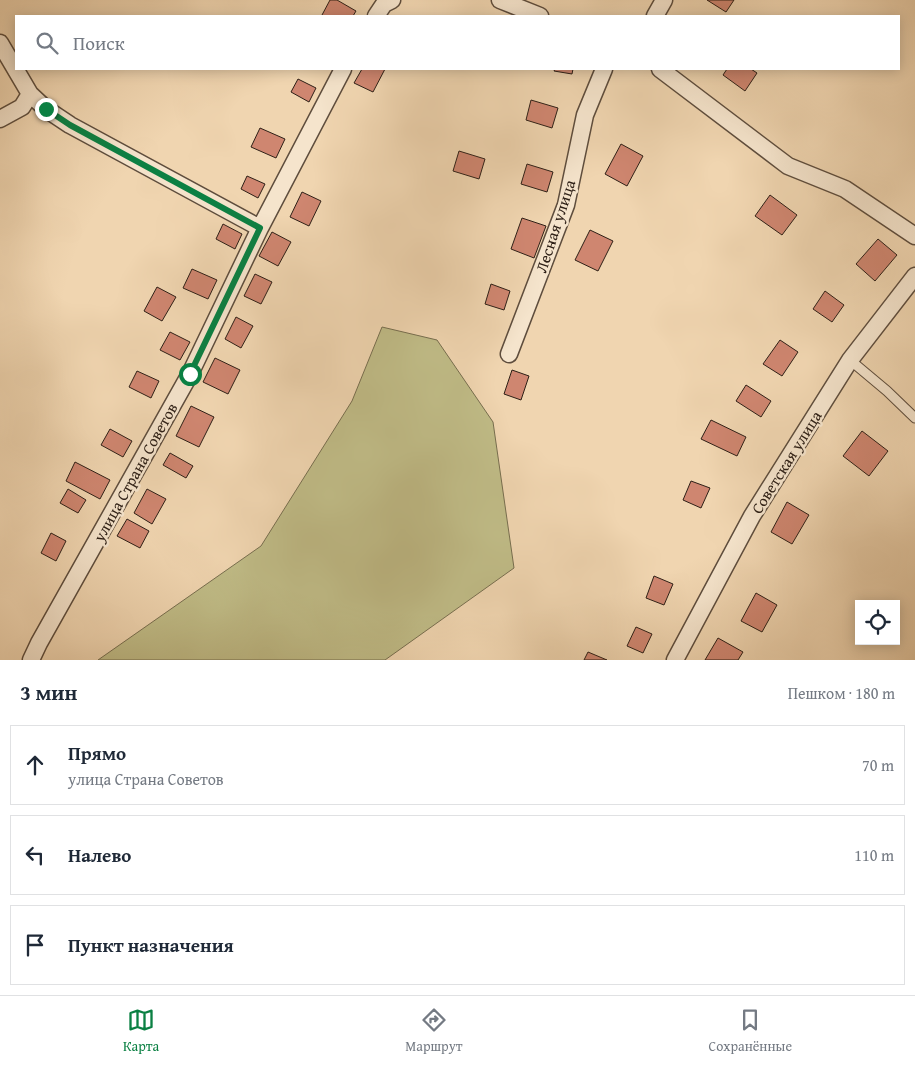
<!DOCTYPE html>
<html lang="ru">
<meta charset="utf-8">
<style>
body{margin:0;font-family:"Gentium Book Plus",serif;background:#f2f2f3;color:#1f2937}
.controls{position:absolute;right:15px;bottom:15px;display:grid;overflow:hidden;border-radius:0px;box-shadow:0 2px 12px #0003}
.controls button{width:45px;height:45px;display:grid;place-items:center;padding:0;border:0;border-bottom:1px solid #e0e1e3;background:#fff;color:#1f2937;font:25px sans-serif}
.stop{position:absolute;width:15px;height:15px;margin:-11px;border:4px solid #0b8043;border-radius:50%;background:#fff}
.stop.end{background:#0b8043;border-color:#fff;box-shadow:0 1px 5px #0008}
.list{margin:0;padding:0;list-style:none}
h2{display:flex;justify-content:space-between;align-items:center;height:65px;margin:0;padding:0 20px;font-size:21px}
h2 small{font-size:16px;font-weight:400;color:#747a83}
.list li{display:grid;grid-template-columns:32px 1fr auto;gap:15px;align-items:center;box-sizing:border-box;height:80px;margin:0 10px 10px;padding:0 10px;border:1px solid #e0e1e3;border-radius:0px}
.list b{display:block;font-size:19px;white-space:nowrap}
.list p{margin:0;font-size:16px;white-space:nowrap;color:#747a83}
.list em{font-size:16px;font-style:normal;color:#747a83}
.icon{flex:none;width:28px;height:28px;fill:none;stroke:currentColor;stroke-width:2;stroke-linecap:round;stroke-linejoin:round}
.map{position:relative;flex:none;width:915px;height:660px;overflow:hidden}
.search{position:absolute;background:#fff;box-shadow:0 2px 12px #0003;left:15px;right:15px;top:15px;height:55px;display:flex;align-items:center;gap:12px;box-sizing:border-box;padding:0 18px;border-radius:0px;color:#747a83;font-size:19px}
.sheet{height:335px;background:#fff}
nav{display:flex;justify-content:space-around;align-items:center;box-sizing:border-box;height:70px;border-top:1px solid #e0e1e3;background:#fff;font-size:14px;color:#747a83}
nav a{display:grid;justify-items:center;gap:2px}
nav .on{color:#0b8043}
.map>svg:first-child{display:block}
.green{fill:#c0bc87;stroke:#776e4f}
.building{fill:#cf8670;stroke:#2e2017}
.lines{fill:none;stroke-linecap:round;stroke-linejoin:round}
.service-casing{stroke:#5e4d3d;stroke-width:11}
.minor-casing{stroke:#5e4d3d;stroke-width:19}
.service{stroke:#f5e4cc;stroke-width:9}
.minor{stroke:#f5e4cc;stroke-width:16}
.route{stroke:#0b8043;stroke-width:6}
.labels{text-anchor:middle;stroke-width:5;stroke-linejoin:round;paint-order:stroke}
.street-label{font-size:16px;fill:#2e2017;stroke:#f5e4cc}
</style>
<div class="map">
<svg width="915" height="660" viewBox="0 0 915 660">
<rect width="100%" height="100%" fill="#f0d5b0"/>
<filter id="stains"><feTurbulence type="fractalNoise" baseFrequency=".004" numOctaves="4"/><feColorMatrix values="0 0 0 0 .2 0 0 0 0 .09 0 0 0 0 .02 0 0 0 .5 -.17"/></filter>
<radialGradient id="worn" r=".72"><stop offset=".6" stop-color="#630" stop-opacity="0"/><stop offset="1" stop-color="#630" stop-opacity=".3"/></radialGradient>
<path class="green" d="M382 327 437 340 493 422 514 568 385 660H98L261 546 352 401Z"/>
<path class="building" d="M330 0H337L356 11 353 16H323L322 15Z
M707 0H734L726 12Z
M362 69H385L373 92 354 83Z
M555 69H573L572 74 554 71Z
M727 69H751L757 73 745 91 723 75Z
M298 79 316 88 309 102 291 92Z
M531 100 558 108 552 128 526 120Z
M260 128 285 139 276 158 251 147Z
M621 144 643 156 627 186 605 174Z
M459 151 485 159 479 179 453 171Z
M527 164 553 172 547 192 521 184Z
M247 176 265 184 258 198 241 189Z
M302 192 321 201 309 226 290 217Z
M770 195 797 215 782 235 755 216Z
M522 218 546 226 534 258 511 249Z
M223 224 242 234 235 249 216 239Z
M590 230 613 241 598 271 575 260Z
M272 232 291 242 278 266 259 256Z
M878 239 897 255 875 281 856 264Z
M192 269 217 280 208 299 183 288Z
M255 274 272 282 261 304 244 296Z
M491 284 510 291 504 310 485 304Z
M157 287 176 297 162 321 144 311Z
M825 291 844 305 832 322 813 309Z
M236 317 253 326 241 348 225 339Z
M170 332 190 342 180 360 160 350Z
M780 340 798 352 782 376 763 364Z
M215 358 240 370 228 394 203 382Z
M512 370 529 376 521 400 504 394Z
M137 371 159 381 151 398 129 387Z
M746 385 771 401 761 417 736 401Z
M191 406 214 417 199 447 176 436Z
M711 420 746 437 737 456 701 439Z
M110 429 132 441 123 457 101 445Z
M862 431 888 451 869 476 843 456Z
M170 453 193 466 186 478 163 465Z
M75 462 110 480 100 499 66 481Z
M691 481 710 488 701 508 683 500Z
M68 489 86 500 78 513 60 503Z
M147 489 166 499 152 524 134 513Z
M787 502 809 515 792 544 771 532Z
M127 519 149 531 140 548 117 536Z
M51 533 66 541 56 561 41 553Z
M654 576 673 584 664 605 646 598Z
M756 593 777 605 762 632 741 621Z
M636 627 652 634 643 653 627 646Z
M718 638 743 652 738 660H705Z
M588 652 607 660H584Z"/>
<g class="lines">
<g class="service-casing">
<path id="service" d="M850 360 887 391 915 418"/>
</g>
<g class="minor-casing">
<path id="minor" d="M500 0 540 16
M376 16 384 4 392 0
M655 16 664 0
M0 43 30 94 22 107 0 119
M660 69 788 166 845 189 915 236
M30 94 46 109 70 125 260 228
M509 354 566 205 585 115 604 69
M31 660 39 643 190 374 260 228 343 69
M675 660 752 516 850 360 915 276"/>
</g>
<use href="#service" class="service"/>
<use href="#minor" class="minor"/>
</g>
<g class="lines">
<path class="route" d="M46 109 70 125 260 228 190 374"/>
</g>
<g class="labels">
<g class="street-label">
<text transform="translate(555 226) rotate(-72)" y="6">Лесная улица</text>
<text transform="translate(786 462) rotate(-58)" y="6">Советская улица</text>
<text transform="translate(135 472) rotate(-61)" y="6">улица Страна Советов</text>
</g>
</g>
<rect width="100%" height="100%" filter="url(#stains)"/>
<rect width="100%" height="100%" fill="url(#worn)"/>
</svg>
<div class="controls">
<button><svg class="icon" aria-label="locate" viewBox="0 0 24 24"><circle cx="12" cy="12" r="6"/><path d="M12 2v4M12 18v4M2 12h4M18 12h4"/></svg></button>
</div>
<div class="stop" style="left:190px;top:374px"></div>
<div class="stop end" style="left:46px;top:109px"></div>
<div class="search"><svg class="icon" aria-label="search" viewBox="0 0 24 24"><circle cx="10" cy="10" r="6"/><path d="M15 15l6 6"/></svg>Поиск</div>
</div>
<section class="sheet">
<h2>3 мин<small>Пешком · 180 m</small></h2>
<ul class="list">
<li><svg class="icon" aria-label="ahead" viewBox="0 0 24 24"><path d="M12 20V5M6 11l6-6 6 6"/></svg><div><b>Прямо</b><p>улица Страна Советов</p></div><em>70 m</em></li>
<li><svg class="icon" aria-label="left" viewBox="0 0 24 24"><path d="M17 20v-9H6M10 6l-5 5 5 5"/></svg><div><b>Налево</b></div><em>110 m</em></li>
<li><svg class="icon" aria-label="arrive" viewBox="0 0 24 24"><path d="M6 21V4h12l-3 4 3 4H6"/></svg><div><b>Пункт назначения</b></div></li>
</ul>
</section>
<nav>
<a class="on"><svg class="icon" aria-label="map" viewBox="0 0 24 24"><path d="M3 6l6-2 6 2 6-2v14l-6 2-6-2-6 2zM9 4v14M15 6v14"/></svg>Карта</a>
<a><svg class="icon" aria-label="directions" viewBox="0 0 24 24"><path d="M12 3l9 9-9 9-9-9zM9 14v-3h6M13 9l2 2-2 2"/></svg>Маршрут</a>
<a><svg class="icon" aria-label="saved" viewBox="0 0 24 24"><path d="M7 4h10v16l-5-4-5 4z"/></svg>Сохранённые</a>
</nav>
